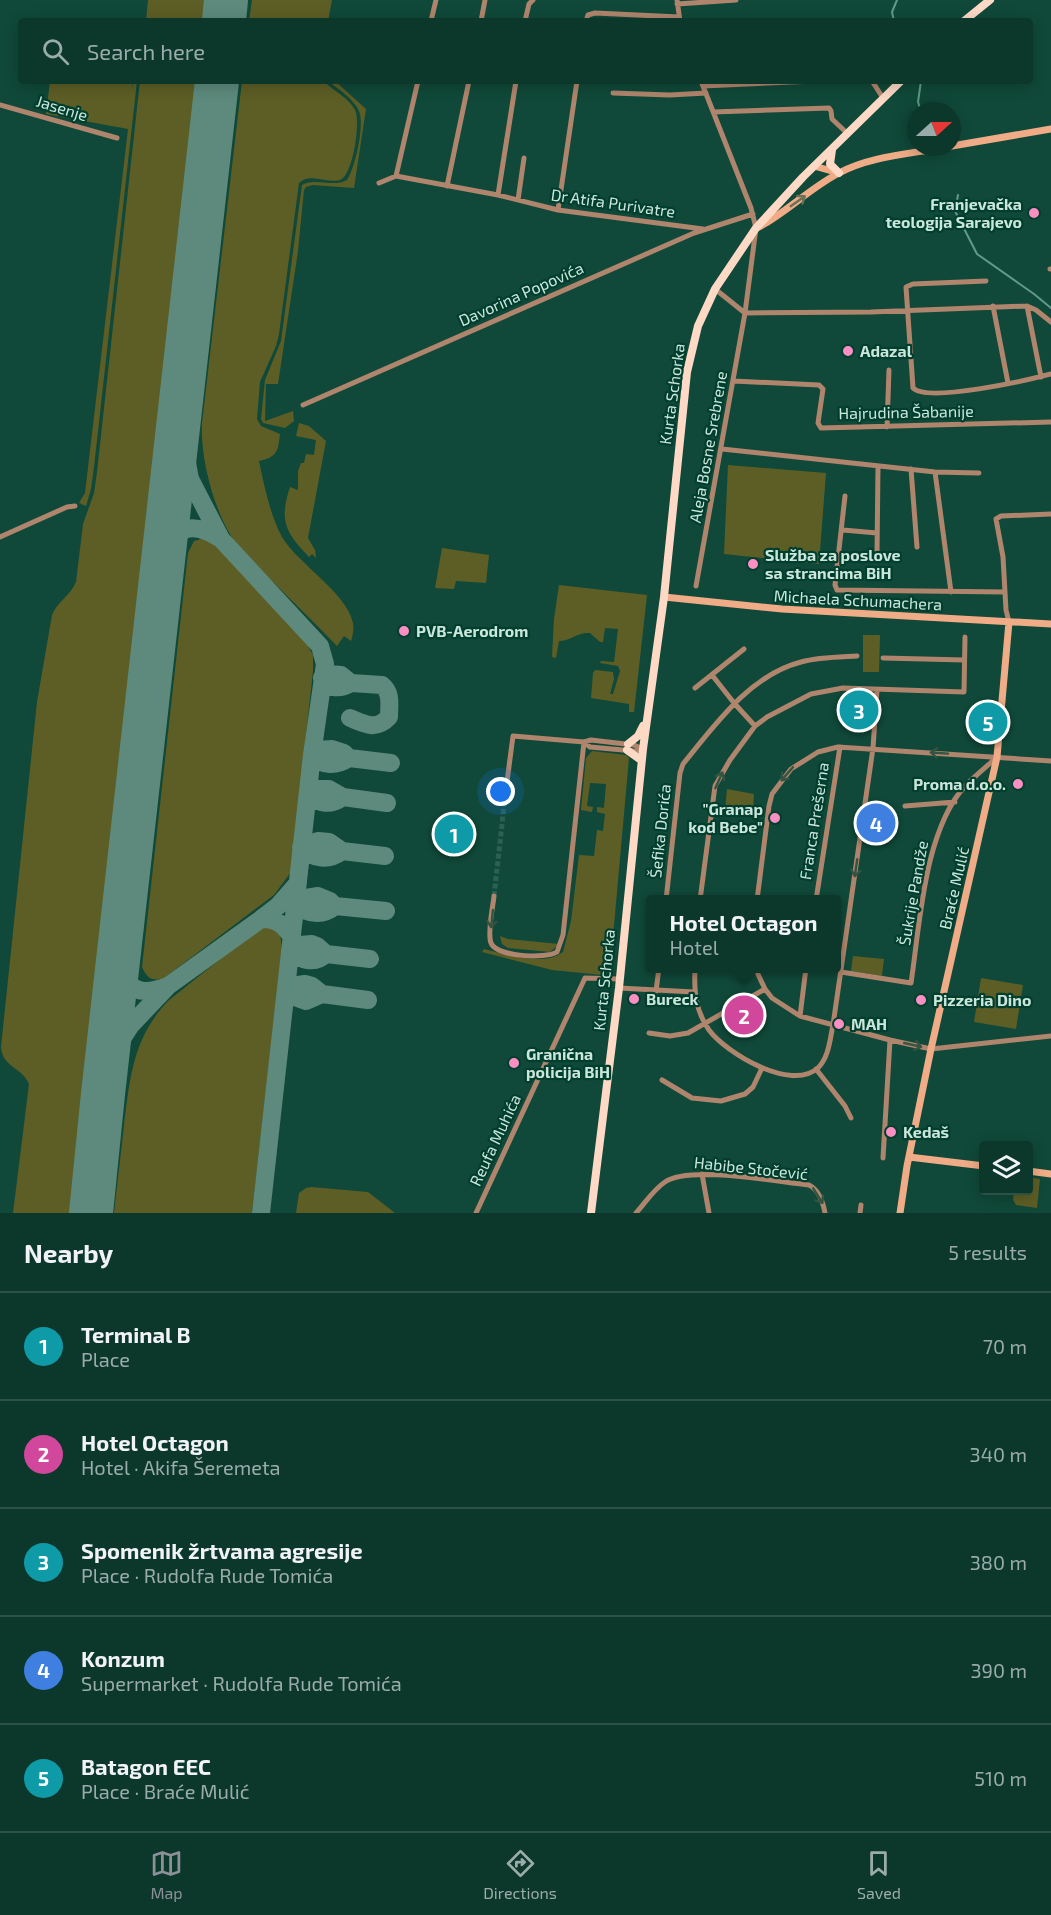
<!DOCTYPE html>
<meta charset="utf-8">
<style>
body{margin:0;font-family:"Exo 2",sans-serif;background:#1a4237;color:#f1f3f6}
.controls{position:absolute;right:18px;bottom:18px;display:grid;overflow:hidden;border-radius:6px;box-shadow:0 3px 15px #0003}
.controls button{width:54px;height:54px;display:grid;place-items:center;padding:0;border:0;border-bottom:2px solid #2c5147;background:#0c372b;color:#f1f3f6;font:30px sans-serif}
.compass{position:absolute;left:907px;top:102px;width:54px;height:54px;border-radius:50%;background:#0c372b;box-shadow:0 3px 15px #0003;rotate:69deg}
.you{position:absolute;left:501px;top:792px;width:21px;height:21px;margin:-15px;border:4px solid #fff;border-radius:50%;background:#1a73e8;box-shadow:0 0 0 9px #1a73e833}
.badge{display:grid;place-items:center;width:39px;height:39px;border-radius:50%;background:#8c9099;color:#fff;font-size:20px;font-weight:700}
.pin{position:absolute;translate:-50% -50%;border:3px solid #fff;box-shadow:0 2px 6px #0006}
.popup{position:absolute;left:646px;top:895px;width:195px;height:78px;box-sizing:border-box;display:grid;place-content:center;border-radius:6px;background:#0c372b;filter:drop-shadow(0 2px 4px #0005);font-size:20px;white-space:nowrap;color:#9aaca9}
.popup b{font-size:22px;color:#f1f3f6}
.popup::after{content:'';position:absolute;left:50%;top:100%;margin-left:-12px;border:12px solid transparent;border-top-color:#0c372b}
.list{margin:0;padding:0;list-style:none}
h2{display:flex;justify-content:space-between;align-items:center;height:78px;margin:0;padding:0 24px;font-size:26px}
h2 small{font-size:20px;font-weight:400;color:#9aaca9}
.list li{display:grid;grid-template-columns:39px 1fr auto;gap:18px;align-items:center;box-sizing:border-box;height:108px;padding:0 24px;border-top:2px solid #2c5147}
.list b{display:block;font-size:22px;white-space:nowrap}
.list p{margin:0;font-size:20px;white-space:nowrap;color:#9aaca9}
.list em{font-size:20px;font-style:normal;color:#9aaca9}
.icon{flex:none;width:33px;height:33px;fill:none;stroke:currentColor;stroke-width:2;stroke-linecap:round;stroke-linejoin:round}
.map{position:relative;flex:none;width:1051px;height:1213px;overflow:hidden}
.search{position:absolute;background:#0c372b;box-shadow:0 3px 15px #0003;left:18px;right:18px;top:18px;height:66px;display:flex;align-items:center;gap:15px;box-sizing:border-box;padding:0 21px;border-radius:6px;color:#9aaca9;font-size:22px}
.sheet{height:618px;background:#0c372b}
nav{display:flex;justify-content:space-around;align-items:center;box-sizing:border-box;height:84px;border-top:2px solid #2c5147;background:#0c372b;font-size:16px;color:#9aaca9}
nav a{display:grid;justify-items:center;gap:3px}
nav .on{color:#8c9099}
.map>svg:first-child{display:block}
.green{fill:#5d5e25}
.lines{fill:none;stroke-linecap:round;stroke-linejoin:round}
.stream{stroke:#5e9c88;stroke-width:2}
.taxiway{stroke:#5d8a7c;stroke-width:18}
.runway{stroke:#5d8a7c;stroke-width:44}
.street-tunnel{stroke:#2c6151;stroke-width:5;stroke-dasharray:5 2.5;stroke-linecap:butt}
.street{stroke:#b0856d;stroke-width:5}
.secondary{stroke:#f0ac86;stroke-width:7}
.primary{stroke:#fdd9c6;stroke-width:8}
.oneway{stroke:#6c7056}
.oneway2{stroke:#355341}
.poi-dot{fill:#fb8fc4;stroke:#003e2e;stroke-width:2}
.labels{text-anchor:middle;stroke-width:4.5;stroke-linejoin:round;paint-order:stroke}
.street-label{font-size:16px;fill:#cbe6db;stroke:#003e2e}
.poi-label{font-size:16px;font-weight:bold;fill:#cbe6db;stroke:#003e2e;text-anchor:start}
</style>
<div class="map">
<svg width="1051" height="1213" viewBox="0 0 1051 1213">
<rect width="100%" height="100%" fill="#104939"/>
<path class="green" d="M148 0H205L203 21H146Z
M252 0H332L328 21H249Z
M50 81H132V89L133 81H137L94 467 91 489 86 506 79 503 85 493 128 129 46 114Z
M140 81H196C158 459 115 836 71 1213H13L29 1084C23 1068 2 1067 1 1047L37 702 52 615C57 602 71 595 76 582L83 524 94 493 97 472Z
M242 81H323C333 90 349 98 355 110 361 121 353 176 340 180 327 184 310 172 299 183L279 334 276 346 260 382 257 419 261 426 280 434C278 452 277 457 259 461 264 485 270 515 282 537 298 564 347 593 353 623 354 629 353 635 351 641L344 636 337 646C316 624 294 603 272 581 261 570 247 558 237 545 215 515 200 460 202 423Z
M328 81H335L366 109 354 188 313 185 306 187 304 190 298 251 278 384H266L265 421 293 411 294 421 285 428 263 423 261 419 265 380 281 341 302 185C315 177 333 188 347 180 355 169 365 124 359 111 354 99 338 89 328 81Z
M299 423 309 426 326 441 308 538 315 550 316 558 312 554 309 557C285 532 279 521 290 487L298 490V471L301 463H304L306 454 314 455 316 440 296 436Z
M728 465 826 473 819 564 724 554Z
M201 539H207L214 543 306 642 313 655V671L291 872 274 895 164 978C152 982 147 978 142 967L188 553 194 541Z
M442 548 489 555 486 583 456 581 454 589 435 588Z
M559 585 647 595 634 712H629V704L591 698 593 673 595 670 613 672 614 679 610 694H613L620 671 618 666 600 663 601 661 614 662 618 629 605 628 603 642H600L590 633C577 632 571 641 559 641L556 658 552 657 554 619Z
M863 635H880L879 672H863Z
M592 751 626 755 629 758 610 970 602 975 552 970 482 952 484 949C505 954 544 967 563 952L571 921 579 855 594 856 597 830 603 831 605 814 597 812V807L604 808 606 784 590 783 587 806 593 807 592 812 581 810 586 758Z
M727 789 754 794 753 814 725 811Z
M267 926H272L280 933 282 949 252 1213H114C117 1184 121 1154 124 1125 130 1077 133 1038 168 1001L259 928Z
M500 936 508 939 559 944 550 952 508 948 502 944Z
M853 956 884 959 882 976 851 971Z
M981 978 1023 985 1016 1029 974 1022Z
M1029 1177 1040 1179 1037 1208 1016 1205 1013 1200 1014 1191 1028 1190Z
M311 1187 368 1192 395 1213H296L299 1193 306 1188Z"/>
<g class="lines">
<path class="stream" d="M894 21 892 12 897 0
M921 111 918 102 921 81
M958 195 955 211 977 254 1034 294 1051 308"/>
<path class="taxiway" d="M179 420 190 479 221 539 320 646 325 664 312 755 261 1213
M164 552C178 523 196 523 221 539
M329 674 341 675 351 683C341 689 329 690 322 678Z
M350 718C365 724 376 731 389 717 389 705 392 693 382 685L351 683
M332 749 344 753 349 758C337 766 322 767 312 755L319 750Z
M349 758 391 763
M343 797C330 806 320 804 308 795L318 789H329L343 797 387 803
M318 841 329 842 342 851C329 861 313 860 301 847Z
M342 851 385 856
M318 896 330 901 335 906C323 916 308 915 296 904L306 898Z
M335 906 386 911
M261 919 278 906 298 883
M312 944 317 946 326 954C315 965 300 960 290 951L300 945Z
M326 954 370 959
M305 984 312 986 322 994 306 1001 292 996 286 991 298 985Z
M168 986 261 919C276 918 284 925 292 937
M322 994 368 1000
M103 1094 122 1039 131 1025 168 986C128 1001 124 981 119 947"/>
<path class="runway" d="M224 21 226 0
M91 1213 103 1094 217 81"/>
<path class="street-tunnel" d="M494 896 505 797"/>
<path class="street" d="M677 0 680 21
M677 4 736 0
M431 21 436 0
M481 21 485 0
M525 21 529 4 533 0
M586 21 588 15 595 13 679 17
M872 81 883 98
M703 86 815 81
M613 93 670 95 706 93
M0 105 117 138
M713 112 829 108 831 111 832 119 848 134
M396 176 418 81
M379 183 396 176 498 195 558 210 703 229
M447 186 469 81
M498 195 516 81
M518 200 524 158
M558 210 577 81
M1050 269H1051
M986 281 913 284 906 287 913 388C928 403 1028 380 1051 374
M715 289 745 313 871 312 1027 306 1036 310 1051 322
M993 306 1008 383
M1027 306 1041 377
M733 381 819 385 823 389 818 423 821 428 1051 422
M303 405 694 233 753 214
M887 427 889 370
M722 449 935 472 979 473
M911 469 917 547
M935 472 951 592
M845 496 835 585 837 590 1005 592
M843 530 877 533
M0 537 67 507 75 506
M877 555 878 466
M696 586 745 313 756 228 751 208 701 81
M1009 622 1006 610 1003 557 996 519 1001 516 1051 514
M883 658 964 660
M712 675 734 703 755 726
M695 688 744 649
M584 742 590 747 634 751 643 749
M505 797 513 736 584 742 591 740 634 745 643 749
M905 806 955 802
M494 896C493 907 487 933 491 943 497 957 546 959 557 952L563 935 584 742
M666 900 680 773 683 764C715 725 750 675 801 662 819 657 839 657 857 656
M700 900 715 786 730 760 755 726 767 717 811 694 843 688 964 692 965 637
M757 900 769 806 772 794 791 769 818 752 838 747 1051 761
M816 900 840 747
M695 968C694 991 695 1010 709 1030 726 1053 791 1092 818 1068 829 1057 830 1039 833 1025L873 748 877 690
M755 968 765 989 772 998 800 1016 890 1040 931 1049 1051 1036
M841 972 911 983C920 924 924 831 965 786 975 776 986 767 996 758
M619 988 694 992
M656 991 659 968
M800 1016 806 968
M649 1033 670 1036 688 1033 765 989
M816 1069 845 1106 851 1118
M662 1080 692 1098 721 1101 745 1094 753 1087 762 1068
M883 1158 890 1040
M702 1174 709 1213
M476 1213 585 978 619 979
M636 1213C645 1203 654 1189 665 1182 690 1165 777 1182 809 1185 819 1190 823 1202 825 1213
M860 1213 861 1205"/>
<path class="secondary" d="M952 146 1051 129
M814 166 839 173
M759 227C787 212 810 188 839 173 870 156 911 154 946 147
M664 597 782 609 1051 624
M909 1157 984 1166
M1028 1171 1051 1174
M900 1213 907 1166 931 1049 997 757 1009 622"/>
<path class="primary" d="M964 21 990 0
M832 150 830 164 839 173
M628 744 638 736 643 726
M627 750 641 760
M591 1213 619 988 643 749 664 597 687 372 698 326 715 289 756 228 803 177 901 81"/>
</g>
<defs><path id="oneway-shaft" d="M-6 0H5M1.5-3L5.5 0L1.5 3" fill="none" stroke-width="1.6" stroke-linecap="round" stroke-linejoin="round" transform="scale(1.5)"/></defs>
<use class="oneway" href="#oneway-shaft" transform="translate(798 201) rotate(-35)"/>
<g class="oneway2">
<use href="#oneway-shaft" transform="translate(939 753) rotate(-176)"/>
<use href="#oneway-shaft" transform="translate(787 774) rotate(131)"/>
<use href="#oneway-shaft" transform="translate(719 780) rotate(-66)"/>
<use href="#oneway-shaft" transform="translate(856 868) rotate(98)"/>
<use href="#oneway-shaft" transform="translate(492 919) rotate(96)"/>
<use href="#oneway-shaft" transform="translate(913 1045) rotate(13)"/>
<use href="#oneway-shaft" transform="translate(818 1196) rotate(58)"/>
</g>
<g class="poi-dot">
<circle cx="1034" cy="213" r="6"/>
<circle cx="848" cy="351" r="6"/>
<circle cx="753" cy="564" r="6"/>
<circle cx="404" cy="631" r="6"/>
<circle cx="1018" cy="784" r="6"/>
<circle cx="775" cy="818" r="6"/>
<circle cx="634" cy="999" r="6"/>
<circle cx="921" cy="1000" r="6"/>
<circle cx="839" cy="1024" r="6"/>
<circle cx="514" cy="1063" r="6"/>
<circle cx="891" cy="1132" r="6"/>
</g>
<g class="labels">
<g class="street-label">
<text transform="translate(62 108) rotate(17)" y="6">Jasenje</text>
<text transform="translate(613 203) rotate(8)" y="6">Dr Atifa Purivatre</text>
<text transform="translate(521 294) rotate(-24)" y="6">Davorina Popovića</text>
<text transform="translate(672 394) rotate(-82)" y="6">Kurta Schorka</text>
<text transform="translate(906 412) rotate(-1)" y="6">Hajrudina Šabanije</text>
<text transform="translate(708 447) rotate(-80)" y="6">Aleja Bosne Srebrene</text>
<text transform="translate(858 600) rotate(3)" y="6">Michaela Schumachera</text>
<text transform="translate(814 821) rotate(-81)" y="6">Franca Prešerna</text>
<text transform="translate(660 831) rotate(-84)" y="6">Šefika Dorića</text>
<text transform="translate(954 888) rotate(-77)" y="6">Braće Mulić</text>
<text transform="translate(913 893) rotate(-80)" y="6">Šukrije Pandže</text>
<text transform="translate(604 980) rotate(-84)" y="6">Kurta Schorka</text>
<text transform="translate(495 1140) rotate(-65)" y="6">Reufa Muhića</text>
<text transform="translate(751 1168) rotate(6)" y="6">Habibe Stočević</text>
</g>
<g class="poi-label">
<text x="1022" y="210" text-anchor="end">Franjevačka<tspan x="1022" dy="18">teologija Sarajevo</tspan></text>
<text x="860" y="357">Adazal</text>
<text x="765" y="561">Služba za poslove<tspan x="765" dy="18">sa strancima BiH</tspan></text>
<text x="416" y="637">PVB-Aerodrom</text>
<text x="1006" y="790" text-anchor="end">Proma d.o.o.</text>
<text x="763" y="815" text-anchor="end">"Granap<tspan x="763" dy="18">kod Bebe"</tspan></text>
<text x="646" y="1005">Bureck</text>
<text x="933" y="1006">Pizzeria Dino</text>
<text x="851" y="1030">MAH</text>
<text x="526" y="1060">Granična<tspan x="526" dy="18">policija BiH</tspan></text>
<text x="903" y="1138">Kedaš</text>
</g>
</g>
</svg>
<div class="controls">
<button><svg class="icon" aria-label="layers" viewBox="0 0 24 24"><path d="M12 4l9 5-9 5-9-5zM3 14l9 5 9-5"/></svg></button>
</div>
<svg class="compass" viewBox="-18 -18 36 36"><path d="M0-13l5 13h-10z" fill="#e53935"/><path d="M0 13l5-13h-10z" fill="#9aaca9"/></svg>
<div class="you"></div>
<div class="pin badge" style="left:454px;top:834px;background:#0f9aa8">1</div>
<div class="pin badge" style="left:744px;top:1015px;background:#d1479c">2</div>
<div class="popup"><b>Hotel Octagon</b>Hotel</div>
<div class="pin badge" style="left:859px;top:710px;background:#0f9aa8">3</div>
<div class="pin badge" style="left:876px;top:823px;background:#3f7fe0">4</div>
<div class="pin badge" style="left:988px;top:722px;background:#0f9aa8">5</div>
<div class="search"><svg class="icon" aria-label="search" viewBox="0 0 24 24"><circle cx="10" cy="10" r="6"/><path d="M15 15l6 6"/></svg>Search here</div>
</div>
<section class="sheet">
<h2>Nearby<small>5 results</small></h2>
<ul class="list">
<li><span class="badge" style="background:#0f9aa8">1</span><div><b>Terminal B</b><p>Place</p></div><em>70 m</em></li>
<li><span class="badge" style="background:#d1479c">2</span><div><b>Hotel Octagon</b><p>Hotel · Akifa Šeremeta</p></div><em>340 m</em></li>
<li><span class="badge" style="background:#0f9aa8">3</span><div><b>Spomenik žrtvama agresije</b><p>Place · Rudolfa Rude Tomića</p></div><em>380 m</em></li>
<li><span class="badge" style="background:#3f7fe0">4</span><div><b>Konzum</b><p>Supermarket · Rudolfa Rude Tomića</p></div><em>390 m</em></li>
<li><span class="badge" style="background:#0f9aa8">5</span><div><b>Batagon EEC</b><p>Place · Braće Mulić</p></div><em>510 m</em></li>
</ul>
</section>
<nav>
<a class="on"><svg class="icon" aria-label="map" viewBox="0 0 24 24"><path d="M3 6l6-2 6 2 6-2v14l-6 2-6-2-6 2zM9 4v14M15 6v14"/></svg>Map</a>
<a><svg class="icon" aria-label="directions" viewBox="0 0 24 24"><path d="M12 3l9 9-9 9-9-9zM9 14v-3h6M13 9l2 2-2 2"/></svg>Directions</a>
<a><svg class="icon" aria-label="saved" viewBox="0 0 24 24"><path d="M7 4h10v16l-5-4-5 4z"/></svg>Saved</a>
</nav>
